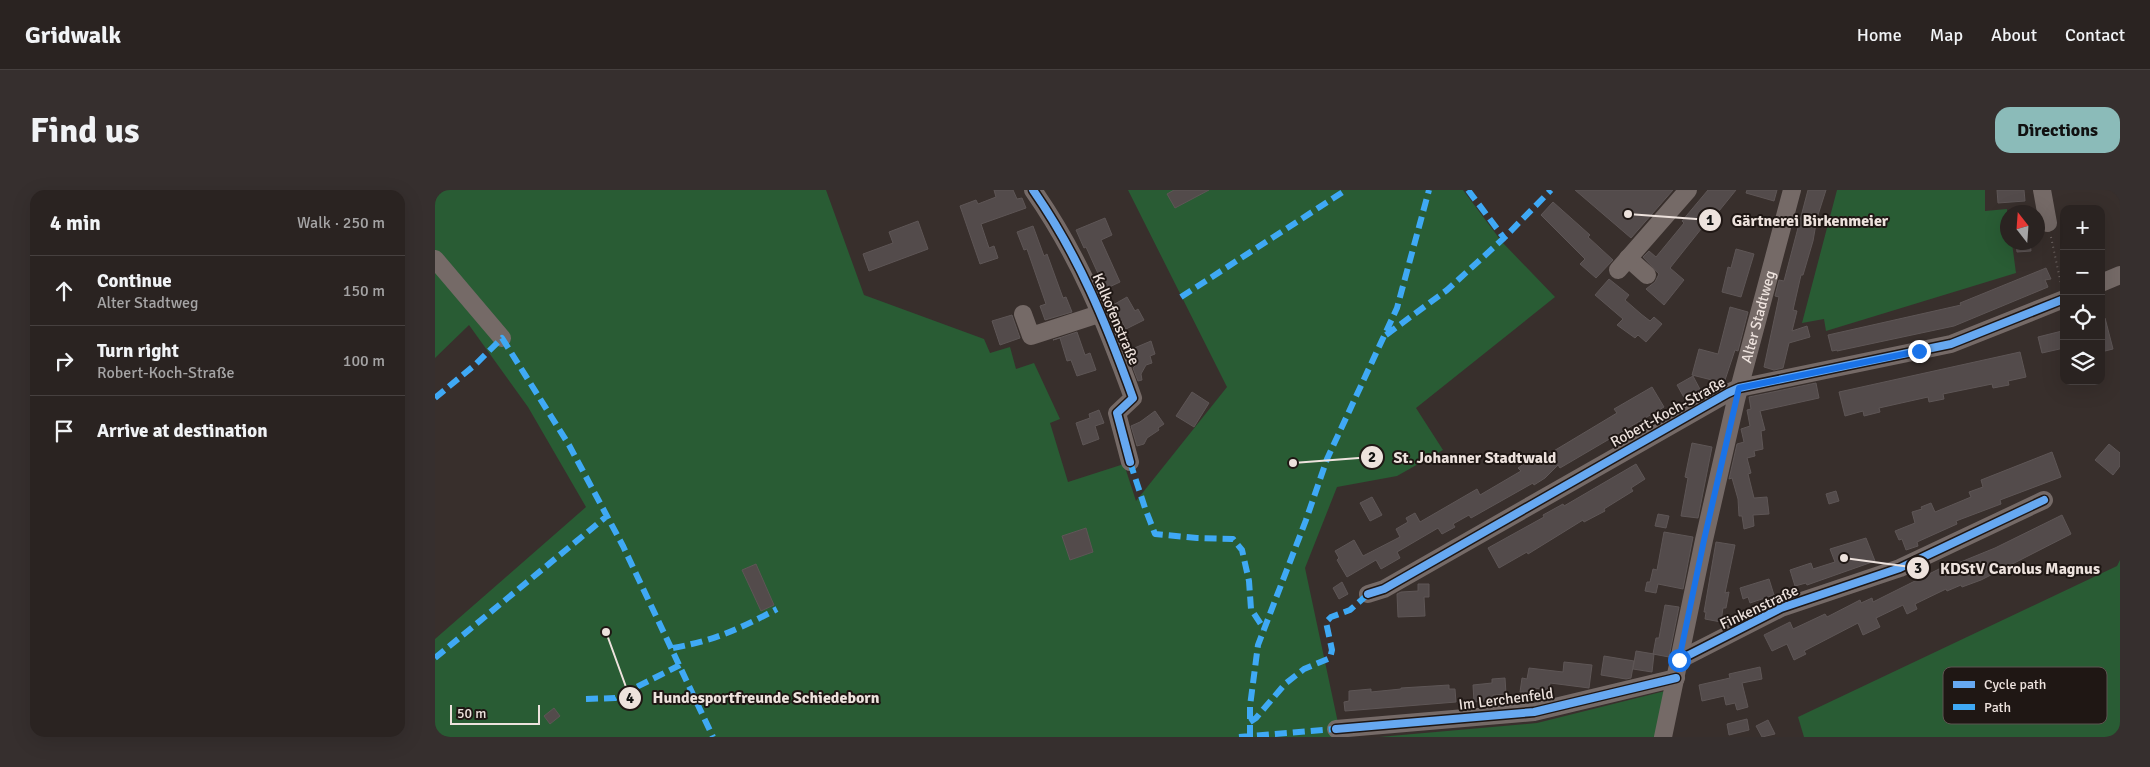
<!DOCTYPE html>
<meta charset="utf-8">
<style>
body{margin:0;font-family:Signika,sans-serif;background:#362f2e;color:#f1f3f6}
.controls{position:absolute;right:15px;top:15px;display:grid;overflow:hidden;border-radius:10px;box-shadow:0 5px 20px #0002}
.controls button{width:45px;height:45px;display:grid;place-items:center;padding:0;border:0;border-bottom:1px solid #46403f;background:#2a2321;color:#f1f3f6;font:25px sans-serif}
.compass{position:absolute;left:1565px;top:15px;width:45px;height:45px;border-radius:50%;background:#2a2321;box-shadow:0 5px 20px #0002;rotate:343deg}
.scale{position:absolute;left:15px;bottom:12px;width:90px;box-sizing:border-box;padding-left:5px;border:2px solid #ede2dd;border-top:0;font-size:14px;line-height:18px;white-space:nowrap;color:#ede2dd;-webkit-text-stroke:4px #1f1714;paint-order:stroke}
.stop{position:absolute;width:15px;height:15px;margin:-11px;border:4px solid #1a73e8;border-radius:50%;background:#fff}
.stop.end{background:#1a73e8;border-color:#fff;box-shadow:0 1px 5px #0008}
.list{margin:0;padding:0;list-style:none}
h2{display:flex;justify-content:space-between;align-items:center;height:65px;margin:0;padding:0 20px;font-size:21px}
h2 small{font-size:16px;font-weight:400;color:#a5a4a5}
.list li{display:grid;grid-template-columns:32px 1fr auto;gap:15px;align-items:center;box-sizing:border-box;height:70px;padding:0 20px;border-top:1px solid #46403f}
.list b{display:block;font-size:19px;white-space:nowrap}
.list p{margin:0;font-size:16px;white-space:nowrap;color:#a5a4a5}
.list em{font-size:16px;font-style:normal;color:#a5a4a5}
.icon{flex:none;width:28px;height:28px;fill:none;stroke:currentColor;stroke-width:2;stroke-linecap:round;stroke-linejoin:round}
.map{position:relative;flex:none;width:1685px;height:547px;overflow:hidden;border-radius:15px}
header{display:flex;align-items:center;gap:30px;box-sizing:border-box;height:70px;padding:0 25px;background:#2a2321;border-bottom:1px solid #46403f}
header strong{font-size:24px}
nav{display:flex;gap:28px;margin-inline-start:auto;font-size:18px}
.intro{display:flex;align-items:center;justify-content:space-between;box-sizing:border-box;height:120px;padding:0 30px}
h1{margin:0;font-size:35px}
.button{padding:12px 22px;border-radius:15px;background:#8bbbb9;color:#111;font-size:18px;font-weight:700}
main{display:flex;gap:30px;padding:0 30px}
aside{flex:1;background:#2a2321;border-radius:15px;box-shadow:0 5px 20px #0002}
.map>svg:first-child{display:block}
.green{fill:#295c34}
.building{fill:#534b4b;stroke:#5e5656}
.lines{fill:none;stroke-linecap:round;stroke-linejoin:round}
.path{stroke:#6e6562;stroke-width:2;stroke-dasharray:1 4;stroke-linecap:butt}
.minor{stroke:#756a67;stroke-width:18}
.quiet{stroke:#3fa9f5;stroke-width:6;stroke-dasharray:12 6;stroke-linecap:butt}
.cycleway-casing{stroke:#1f1714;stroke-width:11}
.cycleway{stroke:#66a8f1;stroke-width:8}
.route{stroke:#1a73e8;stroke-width:6}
.labels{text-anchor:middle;stroke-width:4;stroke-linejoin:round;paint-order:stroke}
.street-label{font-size:15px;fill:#ede2dd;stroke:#1f1714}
.key{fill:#1f1714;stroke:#5d5450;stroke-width:1}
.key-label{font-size:14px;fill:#ede2dd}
.leader{fill:none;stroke:#ede2dd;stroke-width:2}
.callout-dot{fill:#ede2dd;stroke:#1f1714;stroke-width:2}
.mark-label{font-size:15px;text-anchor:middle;font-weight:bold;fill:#111}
.callout-label{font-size:16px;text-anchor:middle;font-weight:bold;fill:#ede2dd;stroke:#1f1714;stroke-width:4;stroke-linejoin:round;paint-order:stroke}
</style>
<header>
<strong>Gridwalk</strong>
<nav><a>Home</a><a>Map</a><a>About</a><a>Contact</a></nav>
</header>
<div class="intro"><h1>Find us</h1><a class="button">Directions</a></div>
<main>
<aside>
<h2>4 min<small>Walk · 250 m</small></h2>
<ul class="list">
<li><svg class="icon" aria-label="ahead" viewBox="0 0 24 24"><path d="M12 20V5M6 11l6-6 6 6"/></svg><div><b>Continue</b><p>Alter Stadtweg</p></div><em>150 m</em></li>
<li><svg class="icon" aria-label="right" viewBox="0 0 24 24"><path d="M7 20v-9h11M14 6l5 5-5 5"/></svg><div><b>Turn right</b><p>Robert-Koch-Straße</p></div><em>100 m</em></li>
<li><svg class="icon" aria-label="arrive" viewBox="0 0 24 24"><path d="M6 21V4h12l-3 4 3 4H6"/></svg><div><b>Arrive at destination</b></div></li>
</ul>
</aside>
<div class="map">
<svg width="1685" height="547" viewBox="0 0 1685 547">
<rect width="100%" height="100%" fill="#382f2c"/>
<path class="green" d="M0 0H391L429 105 549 149 555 163 575 157 581 179 599 173 625 229 615 233 633 292 689 274 701 311 792 197 693 0H1028L1067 52 1120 107 981 218 1008 260 962 286 902 297 870 378 906 547H0V449L151 317 93 217 34 135 0 168Z
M1402 0H1550V21L1572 19V52L1577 53 1581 83 1391 141 1389 129 1367 133Z
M1685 370V547H1369L1363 527 1682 376Z
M1230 501 1221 547H944L1102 533Z"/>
<path class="building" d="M559 0H578L582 9 587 8 591 18 546 34 554 58 559 56 563 68 545 74 525 16 541 10 543 14 561 7Z
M739 0H774L740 18 732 4Z
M1140 0H1238L1196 48Z
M1273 0H1301L1284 21 1282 19 1235 78 1249 90 1229 115 1211 99 1220 92 1224 84 1208 67 1214 61 1221 67 1249 33 1247 31Z
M1312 0H1342L1339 11 1311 3Z
M1373 0H1391L1382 28 1378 51 1368 85H1366L1358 120 1362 121 1357 141 1372 136 1375 147 1354 153 1348 178 1339 180 1329 177 1344 107 1340 106 1344 90 1349 91Z
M1562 0H1589L1590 11 1563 13Z
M1118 12 1155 45 1153 47 1178 70 1161 88 1145 74 1150 69 1106 25Z
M670 28 677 45 666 50 685 92 670 99 651 57 649 58 641 40Z
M483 31 493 59 434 81 428 64 458 53 454 42Z
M598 36 609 66 612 64 628 108 631 107 637 122 610 130 605 116 611 114 592 59 589 60 582 42Z
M1581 52H1595L1596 61 1582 62Z
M1301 59 1319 64 1306 107 1287 102 1293 77 1296 78Z
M1611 78 1616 89 1610 90 1613 97 1519 136 1402 161V160L1397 161 1393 145 1526 115 1525 113Z
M1174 89 1194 105 1190 110 1206 124 1215 131 1219 127 1227 134 1211 152 1203 145 1200 148 1182 135 1188 129 1160 105Z
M692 107 700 121 703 119 709 130 691 139 678 115Z
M1295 117 1313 122 1303 161 1300 160 1289 193 1257 185 1264 159 1283 164Z
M577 125 585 148 565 155 557 131Z
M1666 128H1670L1678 159 1666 162Z
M1627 141 1629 158 1607 163 1603 147Z
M642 142 650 165 655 163 661 180 642 186 636 170 632 171 625 148 618 150Z
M716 151 720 164 715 166 717 173 711 175 706 184 707 190 703 191 698 178 701 175 697 159Z
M1585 162 1591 187 1573 191 1574 195 1558 198 1557 194 1508 204 1509 209 1494 212 1493 207 1444 218 1445 222 1429 226 1428 221 1410 226 1404 202Z
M1258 186 1267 203 1251 211 1242 195Z
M1381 193 1384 208 1325 221 1330 240 1326 241 1328 259 1319 261 1320 266 1312 268 1316 283 1313 284 1319 308 1332 307 1334 324 1318 325 1319 336 1309 339 1307 326H1304L1303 309 1297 288 1294 289 1302 254 1309 252 1306 239 1315 236 1312 220 1316 219 1314 207Z
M1217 197 1229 217 1125 278 1123 275 1110 288 1099 295 1098 293 1036 328 1034 325 1018 334 1020 337 1007 344 1003 338 962 362 965 368 946 379 941 370 912 387 902 370 904 368 900 361 919 350 928 366 965 347 961 339 973 332 971 328 980 323 985 332 1042 299 1045 305 1086 281 1083 278 1093 271 1095 273 1106 266 1107 268 1182 223 1179 219Z
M757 202 774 213 759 237 741 226Z
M664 220 669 233 660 236 664 249 648 255 641 233 655 228 654 224Z
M720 221 729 234 723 238 724 240 712 248 709 254 702 256 696 236 705 232Z
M1257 253 1277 257 1263 328 1246 326 1253 288 1250 287Z
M1674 254 1685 263V276L1678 285 1660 270Z
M1617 262 1626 287 1565 310 1566 314 1521 331 1522 334 1482 352 1483 356 1471 360 1467 349 1464 350 1460 341 1480 333 1477 322 1487 319 1486 317 1496 313 1500 322 1536 307 1534 302 1548 297 1546 290Z
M1201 274 1210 289 1196 298 1198 301 1169 319 1170 321 1149 332 1148 330 1093 364 1092 362 1064 378 1053 358 1109 327 1108 325 1128 314 1129 316Z
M1401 301 1404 311 1394 314 1391 304Z
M937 307 947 325 935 331 925 313Z
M1223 324 1234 326 1231 338 1220 336Z
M1627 325 1636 344 1546 390 1527 397 1526 395 1512 401 1511 399 1480 414 1482 419 1472 424 1468 415 1441 428 1445 437 1428 445 1423 433 1369 461 1371 464 1359 470 1352 454 1337 461 1329 445 1355 432 1358 439 1390 424 1392 427 1425 410 1426 413 1437 408 1438 412 1510 376 1511 378 1560 358Z
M651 338 658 362 635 370 627 346Z
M1229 342 1258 347 1248 399 1223 394 1221 403 1210 401 1212 392H1215L1218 379 1222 380Z
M1431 348 1440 371 1372 395 1371 393 1360 396 1355 380 1376 373 1378 379 1400 372 1395 359Z
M1281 352 1300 355 1290 403 1294 402 1291 418H1288L1286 432 1270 429 1271 422H1269Z
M321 374 339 415 326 421 307 380Z
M1334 389 1339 405 1315 413 1313 407 1308 409 1305 398Z
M907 392 913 404 904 409 898 398Z
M983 394H994V407H989L990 426 963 427 962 404 966 402 983 401Z
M1230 415 1244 417 1234 467 1218 464 1221 448H1224Z
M1201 461 1219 464 1217 482 1198 479Z
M1169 466 1199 471 1196 488 1191 489 1166 485Z
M1129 472 1157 475 1154 498 1115 493 1114 500 1099 498 1098 503 1085 502 1087 488 1092 489 1094 478 1128 482Z
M1325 477 1327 489 1307 493 1313 517 1302 520 1300 513 1291 515 1289 506 1267 511 1264 495 1295 488 1294 484Z
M1070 488 1071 504 1058 505 1059 510 1039 512 1038 495 1057 493V489Z
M1014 495V499H1020L1021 512 910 521 909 512 914 511V501L936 499V502L966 499V498Z
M119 518 125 526 115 534 109 526Z
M1312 529 1314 540 1294 545 1292 534Z
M1333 530 1340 544 1327 547 1321 536Z"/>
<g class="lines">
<path class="path" d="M1616 47 1626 94"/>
<g class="minor">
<path d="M598 0C644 66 671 133 698 208L682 223 695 272"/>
<path d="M1607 0 1613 33"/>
<path d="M1193 68 1212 85"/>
<path d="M0 69 67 148"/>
<path d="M1183 80 1253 0"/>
<path d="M1666 93 1685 85"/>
<path d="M588 124 596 146 667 123"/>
<path d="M933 404 949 399 1293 203 1304 198 1516 154 1629 109"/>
<path d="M1244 470 1346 418 1465 378 1609 310"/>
<path d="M901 539 1099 522 1241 488"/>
<path id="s1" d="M1228 547 1269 350 1301 210 1357 0"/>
</g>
<path class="quiet" d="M1033 0 1069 48
M746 107 911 0
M951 145 1012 100 1069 48 1116 0
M0 208 41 174 67 148 134 255 188 356 278 547
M695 272 710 318 720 344 762 348 798 349 807 360 814 391 816 419 829 439
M238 458C281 450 304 439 342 419
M0 468 172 326
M151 509 180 508 245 475
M815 532 821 528 850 494 869 479 895 468 897 460 891 432 896 427 915 420 933 404
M804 547 901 539
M815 547V516L823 455 871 330 892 269 962 118 994 0"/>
<g class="cycleway-casing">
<path id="cycleway" d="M598 0C644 66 671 133 698 208L682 223 695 272
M933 404 949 399 1293 203 1304 198 1516 154 1629 109
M1244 470 1346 418 1465 378 1609 310
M901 539 1099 522 1241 488"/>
</g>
<use href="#cycleway" class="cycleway"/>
</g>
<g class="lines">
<path class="route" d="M1244 470 1269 350 1304 198 1484 161"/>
</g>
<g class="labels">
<g class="street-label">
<text dy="5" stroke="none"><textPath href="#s1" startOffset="431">Alter Stadtweg</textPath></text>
<text transform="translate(681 129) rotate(67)" y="5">Kalkofenstraße</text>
<text transform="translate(1233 222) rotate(-29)" y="5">Robert-Koch-Straße</text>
<text transform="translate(1324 417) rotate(-25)" y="5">Finkenstraße</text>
<text transform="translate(1071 509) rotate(-7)" y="5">Im Lerchenfeld</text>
</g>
</g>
<rect x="1508" y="477" width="164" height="57" rx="8" class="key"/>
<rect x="1518" y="491" width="22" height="7" fill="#66a8f1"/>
<rect x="1518" y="514" width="22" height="6" fill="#3fa9f5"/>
<g class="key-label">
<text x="1549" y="499">Cycle path</text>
<text x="1549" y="522">Path</text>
</g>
<path class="leader" d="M1193 24L1275 30M858 273L937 267M1409 368L1483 378M171 442L195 508"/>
<g class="callout-dot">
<circle cx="1193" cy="24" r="5"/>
<circle cx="858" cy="273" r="5"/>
<circle cx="1409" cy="368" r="5"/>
<circle cx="171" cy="442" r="5"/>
<circle cx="1275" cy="30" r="12"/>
<circle cx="937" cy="267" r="12"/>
<circle cx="1483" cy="378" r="12"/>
<circle cx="195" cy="508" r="12"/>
</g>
<g class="mark-label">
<text x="1275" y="35">1</text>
<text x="937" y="272">2</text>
<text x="1483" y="383">3</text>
<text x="195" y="513">4</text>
</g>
<g class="callout-label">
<text x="1375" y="36">Gärtnerei Birkenmeier</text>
<text x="1040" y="273">St. Johanner Stadtwald</text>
<text x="1585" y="384">KDStV Carolus Magnus</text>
<text x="331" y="513">Hundesportfreunde Schiedeborn</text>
</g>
</svg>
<div class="controls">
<button>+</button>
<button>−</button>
<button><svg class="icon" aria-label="locate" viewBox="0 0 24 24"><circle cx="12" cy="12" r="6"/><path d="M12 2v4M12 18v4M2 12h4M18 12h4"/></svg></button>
<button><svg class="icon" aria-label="layers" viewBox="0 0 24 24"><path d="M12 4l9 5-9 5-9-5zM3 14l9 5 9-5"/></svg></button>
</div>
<svg class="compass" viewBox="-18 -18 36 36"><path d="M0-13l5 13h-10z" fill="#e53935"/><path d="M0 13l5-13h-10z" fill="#a5a4a5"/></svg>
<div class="scale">50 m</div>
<div class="stop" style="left:1244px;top:470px"></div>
<div class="stop end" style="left:1484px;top:161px"></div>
</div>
</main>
